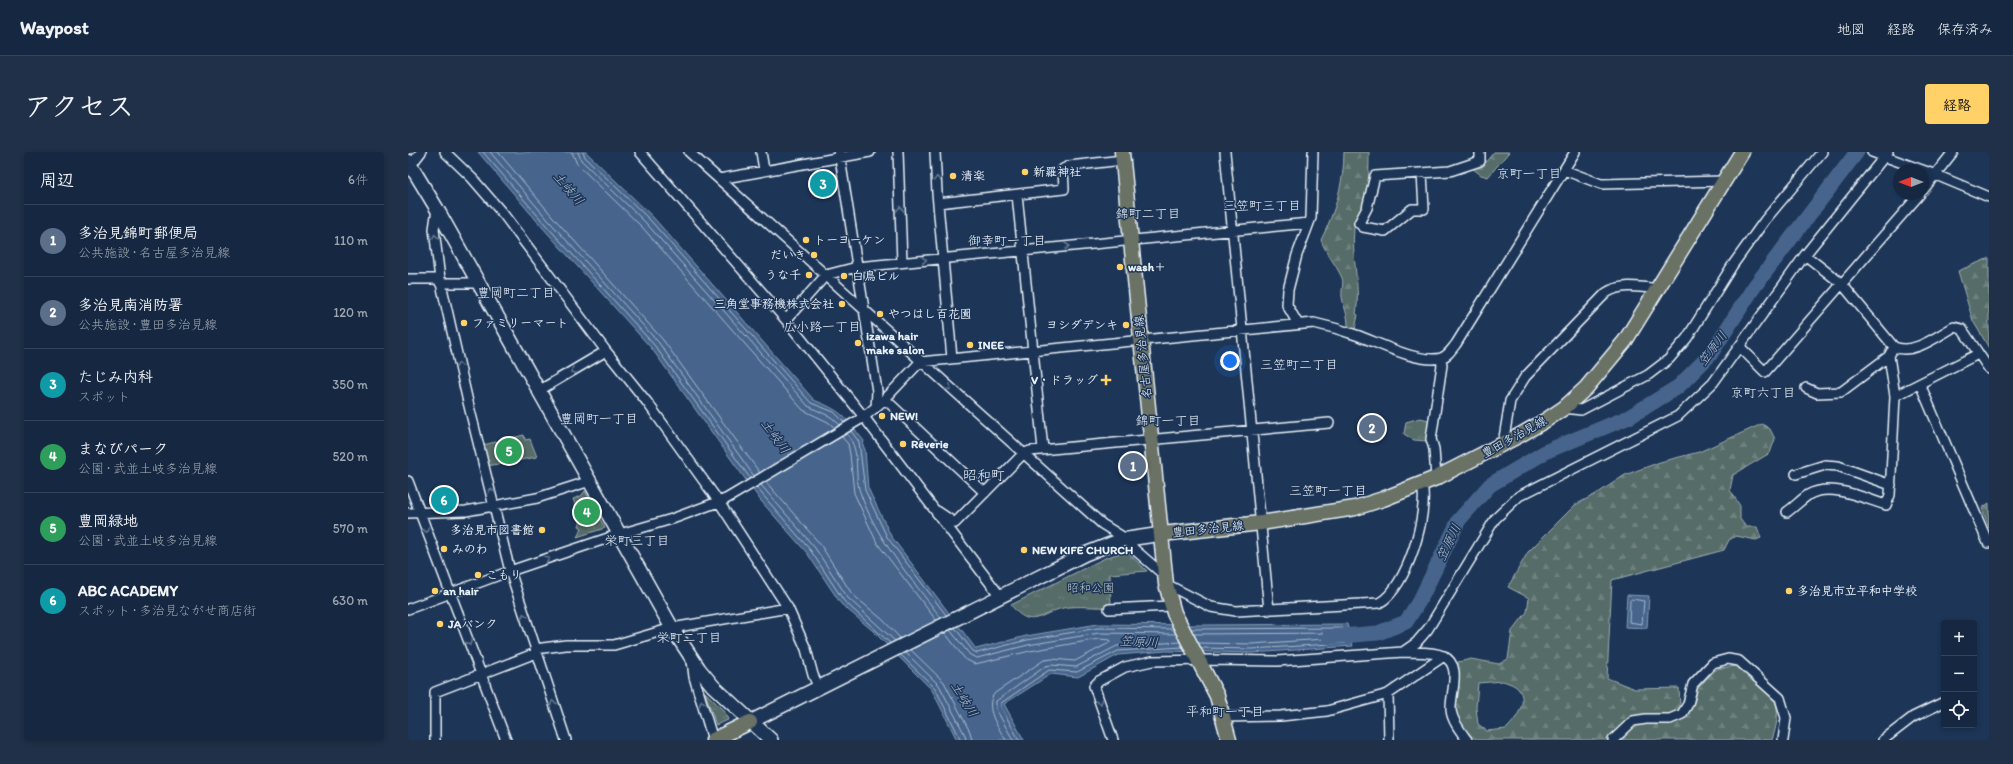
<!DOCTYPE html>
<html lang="ja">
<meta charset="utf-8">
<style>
body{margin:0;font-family:Itim,"Klee One",sans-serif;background:#1f3048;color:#f1f3f6}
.controls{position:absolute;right:12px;bottom:12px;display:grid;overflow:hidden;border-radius:4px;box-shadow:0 2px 6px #0003}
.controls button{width:36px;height:36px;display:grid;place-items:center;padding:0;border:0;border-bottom:1px solid #35445a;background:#162841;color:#f1f3f6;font:20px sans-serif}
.compass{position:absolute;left:1485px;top:12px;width:36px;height:36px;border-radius:50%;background:#162841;box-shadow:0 2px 6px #0003;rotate:270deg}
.you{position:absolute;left:822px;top:209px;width:14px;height:14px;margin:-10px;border:3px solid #fff;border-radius:50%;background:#1a73e8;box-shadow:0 0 0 6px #1a73e833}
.badge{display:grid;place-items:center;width:26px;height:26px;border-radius:50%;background:#ffd166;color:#fff;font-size:13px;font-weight:700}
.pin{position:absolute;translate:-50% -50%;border:2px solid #fff;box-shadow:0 1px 4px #0006}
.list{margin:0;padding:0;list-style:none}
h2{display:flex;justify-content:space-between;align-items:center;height:52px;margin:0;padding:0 16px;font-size:17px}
h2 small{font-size:13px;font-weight:400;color:#9ea6b1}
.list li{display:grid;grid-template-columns:26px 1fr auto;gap:12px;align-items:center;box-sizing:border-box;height:72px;padding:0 16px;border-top:1px solid #35445a}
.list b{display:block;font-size:15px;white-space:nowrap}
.list p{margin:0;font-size:13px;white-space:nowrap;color:#9ea6b1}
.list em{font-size:13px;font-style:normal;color:#9ea6b1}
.icon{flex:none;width:22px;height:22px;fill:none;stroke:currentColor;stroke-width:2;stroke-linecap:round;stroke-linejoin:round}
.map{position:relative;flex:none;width:1581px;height:588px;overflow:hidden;border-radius:4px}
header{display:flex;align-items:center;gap:24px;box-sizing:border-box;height:56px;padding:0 20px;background:#162841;border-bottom:1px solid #35445a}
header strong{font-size:19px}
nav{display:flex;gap:22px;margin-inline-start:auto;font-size:14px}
.intro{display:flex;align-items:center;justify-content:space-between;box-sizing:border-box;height:96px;padding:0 24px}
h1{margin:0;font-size:28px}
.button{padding:10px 18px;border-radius:4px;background:#ffd166;color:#111;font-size:14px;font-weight:700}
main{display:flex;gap:24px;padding:0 24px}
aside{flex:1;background:#162841;border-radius:4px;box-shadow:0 2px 6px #0003}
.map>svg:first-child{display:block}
.forest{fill:url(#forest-firs);stroke:#9faeb0;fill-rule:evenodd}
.park{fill:url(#park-tufts);stroke:#9faeb0}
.water{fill:#46658c;stroke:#879db7}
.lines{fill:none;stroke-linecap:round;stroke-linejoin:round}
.shore{stroke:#a7b9cd;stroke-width:1}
.river{stroke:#46658c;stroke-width:15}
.street-casing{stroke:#e8f1f8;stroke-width:12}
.secondary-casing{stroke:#e8f1f8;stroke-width:16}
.primary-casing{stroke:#e8f1f8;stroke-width:17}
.street{stroke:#1d3557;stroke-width:9}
.secondary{stroke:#1d3557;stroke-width:13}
.primary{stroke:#6b7165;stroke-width:14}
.oneway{stroke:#64778f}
.poi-dot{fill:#ffd166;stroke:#1d3557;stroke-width:1.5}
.labels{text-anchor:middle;stroke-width:3;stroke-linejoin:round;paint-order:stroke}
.poi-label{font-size:12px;font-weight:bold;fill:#e8f1f8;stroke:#1d3557;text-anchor:start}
.street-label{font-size:12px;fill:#e8f1f8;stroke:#1d3557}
.park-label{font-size:12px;fill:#b5c2c6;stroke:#1d3557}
.neighbourhood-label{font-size:13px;fill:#e8f1f8;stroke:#1d3557}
.water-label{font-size:13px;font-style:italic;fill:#afc0d2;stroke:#1d3557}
.quarter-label{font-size:14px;fill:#e8f1f8;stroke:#1d3557}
</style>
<header>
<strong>Waypost</strong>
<nav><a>地図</a><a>経路</a><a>保存済み</a></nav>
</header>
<div class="intro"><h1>アクセス</h1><a class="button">経路</a></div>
<main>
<aside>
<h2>周辺<small>6件</small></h2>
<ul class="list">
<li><span class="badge" style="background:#5c6f8a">1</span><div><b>多治見錦町郵便局</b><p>公共施設 · 名古屋多治見線</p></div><em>110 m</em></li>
<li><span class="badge" style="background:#5c6f8a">2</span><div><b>多治見南消防署</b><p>公共施設 · 豊田多治見線</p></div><em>120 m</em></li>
<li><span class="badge" style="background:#0f9aa8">3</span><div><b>たじみ内科</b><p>スポット</p></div><em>350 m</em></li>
<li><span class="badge" style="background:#2e9e5b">4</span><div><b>まなびパーク</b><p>公園 · 武並土岐多治見線</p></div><em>520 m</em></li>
<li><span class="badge" style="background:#2e9e5b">5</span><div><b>豊岡緑地</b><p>公園 · 武並土岐多治見線</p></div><em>570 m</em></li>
<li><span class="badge" style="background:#0f9aa8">6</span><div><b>ABC ACADEMY</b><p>スポット · 多治見ながせ商店街</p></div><em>630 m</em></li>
</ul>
</aside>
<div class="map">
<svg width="1581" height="588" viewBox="0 0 1581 588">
<defs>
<pattern id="forest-firs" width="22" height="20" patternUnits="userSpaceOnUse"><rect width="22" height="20" fill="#566c68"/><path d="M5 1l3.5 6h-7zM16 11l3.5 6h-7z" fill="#6e817e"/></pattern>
<pattern id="park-tufts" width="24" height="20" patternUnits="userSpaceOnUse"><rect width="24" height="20" fill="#566c68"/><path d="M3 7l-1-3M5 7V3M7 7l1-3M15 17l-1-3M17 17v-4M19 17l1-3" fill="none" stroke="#6e817e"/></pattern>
</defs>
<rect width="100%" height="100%" fill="#1d3557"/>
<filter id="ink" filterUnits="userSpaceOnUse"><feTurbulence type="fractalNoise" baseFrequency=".025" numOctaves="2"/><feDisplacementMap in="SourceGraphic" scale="8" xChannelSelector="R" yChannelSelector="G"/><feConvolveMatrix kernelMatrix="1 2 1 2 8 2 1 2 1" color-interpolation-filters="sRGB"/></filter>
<g filter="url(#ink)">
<path class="forest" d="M936 0H961C961 18 961 34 956 51 953 60 947 68 946 77 943 106 953 134 948 162L950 163 947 177 940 175C940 161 936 157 934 145 933 139 936 132 934 126 928 112 918 102 913 88 927 60 936 31 936 0Z
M1086 0H1101L1080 25 1073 23 1064 16 1077 11Z
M1581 106V196L1565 169 1550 119Z
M1354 272 1362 277 1367 287 1362 301 1325 323 1322 338 1332 354V367L1338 375H1349L1353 386 1348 388 1328 384 1321 388 1316 398 1204 428 1199 526 1227 537 1271 536 1272 554 1280 562 1287 548 1289 537 1305 520 1311 516 1330 514C1361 541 1379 543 1364 588H1069C1054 579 1043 559 1046 540 1049 529 1051 522 1050 510L1063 507 1091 512 1100 507 1104 479 1119 460 1121 446 1100 435 1120 400 1167 353 1190 341 1217 323 1252 310 1291 300ZM1095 529C1098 530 1104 532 1107 534 1123 546 1109 567 1098 577L1079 579 1070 572 1068 556 1070 531Z
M1581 351V376L1574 356Z"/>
<path class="park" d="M1012 266 1021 268 1018 289 1006 288 996 282 998 270Z
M116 283 117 288 122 287 129 305 79 314 75 293Z
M177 339 197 376 169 385 174 376 171 374 173 368 165 347 173 344Z
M718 399 739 419 702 422 703 455C688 456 669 453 655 456 633 461 623 479 603 453L697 406Z
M297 540 317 560 320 568 308 573Z"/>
<path class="water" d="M70 0H178L245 65 406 248C436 260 437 265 456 289L455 293 457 298 460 336 483 384 568 497 618 484 690 472 794 473 939 472 945 494 844 501 758 499 710 503 670 525 643 522 596 552 616 588H549L524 538 465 479 433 452 399 401 353 349 244 197 134 75Z
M1219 443 1241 444 1239 476 1217 475Z"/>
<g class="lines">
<path class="shore" d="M75 0 137 72 247 194 342 326
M82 0 141 69 251 191 346 324
M90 0 145 65 255 188 352 321
M164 0 169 12 234 75 395 258 420 270 427 276
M170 0 173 8 238 71 400 254 423 265 432 273
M175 0 177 5 242 68 403 251 426 260 436 270
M443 279 451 290 457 338 479 385 538 463
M439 282C454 301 445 319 452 340 468 387 503 426 533 466
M434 285 440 292 442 302 446 341 469 391 528 468
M358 330 412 392 444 442 475 468 492 486
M353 333 407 396 440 446 487 489
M348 335 403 399 436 449 482 491
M1224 447 1236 449 1234 472 1221 470 1222 449Z
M547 476 565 499 569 501 619 488 690 476 765 477
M783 477 935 476 939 489 938 491 844 497 793 496
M542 478 562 503 569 506 620 493 691 481 768 482
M537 481 557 507 567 512 622 499 691 487 702 488 701 491 667 509 644 507 636 508 587 541C575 554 590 576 598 588
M786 482 931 481 933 484 931 486 844 492 790 491
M503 498 536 530 562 580 564 588
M497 500 531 533 557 583 558 588
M493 503 527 536 553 588
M605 588 588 557V549L638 514 643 513 668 515 709 494 772 490
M611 588 593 555V551L641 518 669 520 710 499 775 495"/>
<path class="river" d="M921 485 970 481 998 470 1013 446 1051 368 1082 333 1139 299 1221 265 1270 235 1302 203 1346 135 1449 0"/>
<g class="street-casing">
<path id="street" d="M37 0 64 26 96 63 198 199 239 250 311 350 380 456 398 497 405 523 411 536
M232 0 378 168 456 265 592 444
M281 0 694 372 718 387 727 398 756 423
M353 0 356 18
M431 0 469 239 468 256
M490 0 494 110
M527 0 529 41 544 206
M817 0 861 458
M1464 0 1528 23 1581 45
M0 14 3 13 13 0
M1156 18 1193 32 1316 29
M1014 21 1016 57H1004L977 79 955 75 951 71 959 56 967 24 1042 19 1072 9V0
M311 27 462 0
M1515 38 1545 0
M609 43 635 297
M530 51 656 37 655 17 661 14 715 8
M29 57 26 77 32 127 60 250 102 419 158 588
M1397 103 1434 132 1486 195C1506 203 1529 184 1546 175L1554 177 1581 217
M0 127H32
M32 131H70
M378 168 418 123 449 115 901 71
M890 172 879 153 880 138 889 103 903 66 905 0
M1332 195 1357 220 1512 42
M1512 232 1580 391
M1398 236 1409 241 1433 240 1481 204 1483 200
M132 238 198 199
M1487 244 1570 202
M477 247 577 341
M1156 256 1173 258 1240 223 1261 207 1279 186 1324 114 1357 68 1414 0
M1095 292 1102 249 1117 225 1198 141C1213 131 1233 135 1250 137
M1388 322 1417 313 1430 314 1483 333
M1028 326 1026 297 1023 287 1034 213 1033 206
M0 329 98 588
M529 359 547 371 615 302 622 299 921 271
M1379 360C1386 355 1393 348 1400 343 1423 330 1455 346 1478 353L1482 343 1487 244 1481 204
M0 361 58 359 129 346 182 329
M758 432 803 455 828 459 971 451C999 436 1021 362 1014 332
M0 457 102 419 212 382 264 367 318 347 456 265 477 247 512 210 906 171C920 174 934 178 948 183 969 190 1010 212 1033 206 1040 204 1043 198 1048 192L1167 0
M701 457 763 454
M127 497 158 493H206L264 476 380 456
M995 500C1007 501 1024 499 1035 504 1055 513 1042 541 1043 558 1044 569 1053 580 1059 588
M284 508 286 525 305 588
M980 542 981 588
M815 565 873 564 919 559 980 542 1036 504
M27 588V540L128 501
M705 588 686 534 691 529 717 515 744 509 801 508 869 509 995 500 1008 491 1020 477 1087 367 1111 344 1270 264 1305 231 1397 103 1480 0
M1205 588 1225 569 1238 567H1262L1274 562 1280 552 1285 532 1305 511 1320 507 1331 509 1372 546 1378 566 1375 588
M1475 588 1505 565 1536 550"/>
</g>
<g class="secondary-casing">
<path id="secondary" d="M0 9 29 57 264 476 291 517 305 534 363 588
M342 570 677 402 713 388 754 382"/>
</g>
<g class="primary-casing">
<path id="primary" d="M714 0 758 432 766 461 809 544 821 588
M754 382 853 371 947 356 975 347 1028 326 1112 283 1138 268 1156 256 1178 236 1217 189 1334 0
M305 588 342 570"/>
</g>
<use href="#street" class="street"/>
<use href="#secondary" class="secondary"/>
<use href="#primary" class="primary"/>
</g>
<defs><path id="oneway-chevron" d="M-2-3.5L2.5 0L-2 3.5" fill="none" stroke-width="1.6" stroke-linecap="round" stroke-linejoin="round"/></defs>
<g class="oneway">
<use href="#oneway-chevron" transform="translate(529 27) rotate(-90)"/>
<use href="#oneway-chevron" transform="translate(492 57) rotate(-91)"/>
<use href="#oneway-chevron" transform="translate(27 85) rotate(-96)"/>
<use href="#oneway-chevron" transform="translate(659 94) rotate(-6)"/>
<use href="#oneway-chevron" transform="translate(516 108) rotate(-6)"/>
<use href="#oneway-chevron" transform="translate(51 213) rotate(-103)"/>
<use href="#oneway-chevron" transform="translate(165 219) rotate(150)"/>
<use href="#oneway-chevron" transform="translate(541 236) rotate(42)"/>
<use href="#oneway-chevron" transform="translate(83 339) rotate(-104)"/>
<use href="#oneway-chevron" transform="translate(18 378) rotate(70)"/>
<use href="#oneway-chevron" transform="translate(139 407) rotate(-19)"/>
<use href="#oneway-chevron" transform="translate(116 464) rotate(-108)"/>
<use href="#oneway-chevron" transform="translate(61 491) rotate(69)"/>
<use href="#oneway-chevron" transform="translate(692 550) rotate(71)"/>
<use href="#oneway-chevron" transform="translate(145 551) rotate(-109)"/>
<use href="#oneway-chevron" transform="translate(294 551) rotate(-107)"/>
</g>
</g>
<g class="poi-dot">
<circle cx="617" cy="20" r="4"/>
<circle cx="545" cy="24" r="4"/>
<circle cx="398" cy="88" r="4"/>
<circle cx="406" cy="103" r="4"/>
<circle cx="712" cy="115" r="4"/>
<circle cx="401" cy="123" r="4"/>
<circle cx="436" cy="124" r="4"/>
<circle cx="434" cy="152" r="4"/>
<circle cx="472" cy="162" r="4"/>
<circle cx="56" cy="171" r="4"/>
<circle cx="718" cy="173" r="4"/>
<circle cx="450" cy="191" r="4"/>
<circle cx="562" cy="193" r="4"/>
<path d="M696 222h4v4h4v4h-4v4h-4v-4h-4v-4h4z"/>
<circle cx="474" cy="264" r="4"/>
<circle cx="495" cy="292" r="4"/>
<circle cx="134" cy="378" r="4"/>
<circle cx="36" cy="397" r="4"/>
<circle cx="616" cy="398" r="4"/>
<circle cx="70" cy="423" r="4"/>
<circle cx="27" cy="439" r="4"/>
<circle cx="1381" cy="439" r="4"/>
<circle cx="32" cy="472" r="4"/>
</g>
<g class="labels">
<g class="poi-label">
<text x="625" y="24">新羅神社</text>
<text x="553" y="28">清楽</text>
<text x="406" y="92">トーヨーケン</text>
<text x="398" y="107" text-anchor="end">だいき</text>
<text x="720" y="119">wash＋</text>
<text x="393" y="127" text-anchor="end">うな千</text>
<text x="444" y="128">白鳥ビル</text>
<text x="426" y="156" text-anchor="end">三角堂事務機株式会社</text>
<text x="480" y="166">やつはし百花園</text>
<text x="64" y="175">ファミリーマート</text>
<text x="710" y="177" text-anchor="end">ヨシダデンキ</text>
<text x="458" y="188">izawa hair<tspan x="458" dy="14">make salon</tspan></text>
<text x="570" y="197">INEE</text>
<text x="690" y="232" text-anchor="end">V・ドラッグ</text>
<text x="482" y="268">NEW!</text>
<text x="503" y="296">Rêverie</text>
<text x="126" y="382" text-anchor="end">多治見市図書館</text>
<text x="44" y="401">みのわ</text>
<text x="624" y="402">NEW KIFE CHURCH</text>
<text x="78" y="427">こもり</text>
<text x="35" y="443">an hair</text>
<text x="1389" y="443">多治見市立平和中学校</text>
<text x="40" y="476">JAバンク</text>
</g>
<g class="street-label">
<text transform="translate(735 205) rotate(-96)" y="4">名古屋多治見線</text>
<text transform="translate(1106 285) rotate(-29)" y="4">豊田多治見線</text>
<text transform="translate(800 377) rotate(-6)" y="4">豊田多治見線</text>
</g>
<g class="park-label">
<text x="683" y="440">昭和公園</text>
</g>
<g class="neighbourhood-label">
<text x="1121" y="26">京町一丁目</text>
<text x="854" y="58">三笠町三丁目</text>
<text x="740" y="66">錦町二丁目</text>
<text x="599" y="93">御幸町一丁目</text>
<text x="108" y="145">豊岡町二丁目</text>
<text x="414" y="179">広小路一丁目</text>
<text x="891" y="217">三笠町二丁目</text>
<text x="1355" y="245">京町六丁目</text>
<text x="191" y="271">豊岡町一丁目</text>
<text x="760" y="273">錦町一丁目</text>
<text x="920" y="343">三笠町一丁目</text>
<text x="229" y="393">栄町三丁目</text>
<text x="281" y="490">栄町二丁目</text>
<text x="817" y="564">平和町一丁目</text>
</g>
<g class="water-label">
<text transform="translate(161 36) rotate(49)" y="5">土岐川</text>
<text transform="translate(1304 196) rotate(-53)" y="5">笠原川</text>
<text transform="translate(368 284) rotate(54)" y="5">土岐川</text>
<text transform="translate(1040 390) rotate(-64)" y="5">笠原川</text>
<text transform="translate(731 489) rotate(3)" y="5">笠原川</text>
<text transform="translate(557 547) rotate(58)" y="5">土岐川</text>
</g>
<g class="quarter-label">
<text x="576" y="328">昭和町</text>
</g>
</g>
</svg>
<div class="controls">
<button>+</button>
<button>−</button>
<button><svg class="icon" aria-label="locate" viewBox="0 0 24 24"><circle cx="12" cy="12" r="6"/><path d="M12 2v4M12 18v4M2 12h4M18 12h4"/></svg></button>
</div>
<svg class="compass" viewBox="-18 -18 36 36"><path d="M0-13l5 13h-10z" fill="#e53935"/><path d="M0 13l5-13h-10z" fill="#9ea6b1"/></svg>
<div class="you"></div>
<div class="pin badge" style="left:725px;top:314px;background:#5c6f8a">1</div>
<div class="pin badge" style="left:964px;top:276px;background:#5c6f8a">2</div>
<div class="pin badge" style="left:415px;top:32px;background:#0f9aa8">3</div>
<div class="pin badge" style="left:179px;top:360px;background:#2e9e5b">4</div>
<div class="pin badge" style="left:101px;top:299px;background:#2e9e5b">5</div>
<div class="pin badge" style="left:36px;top:348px;background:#0f9aa8">6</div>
</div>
</main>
